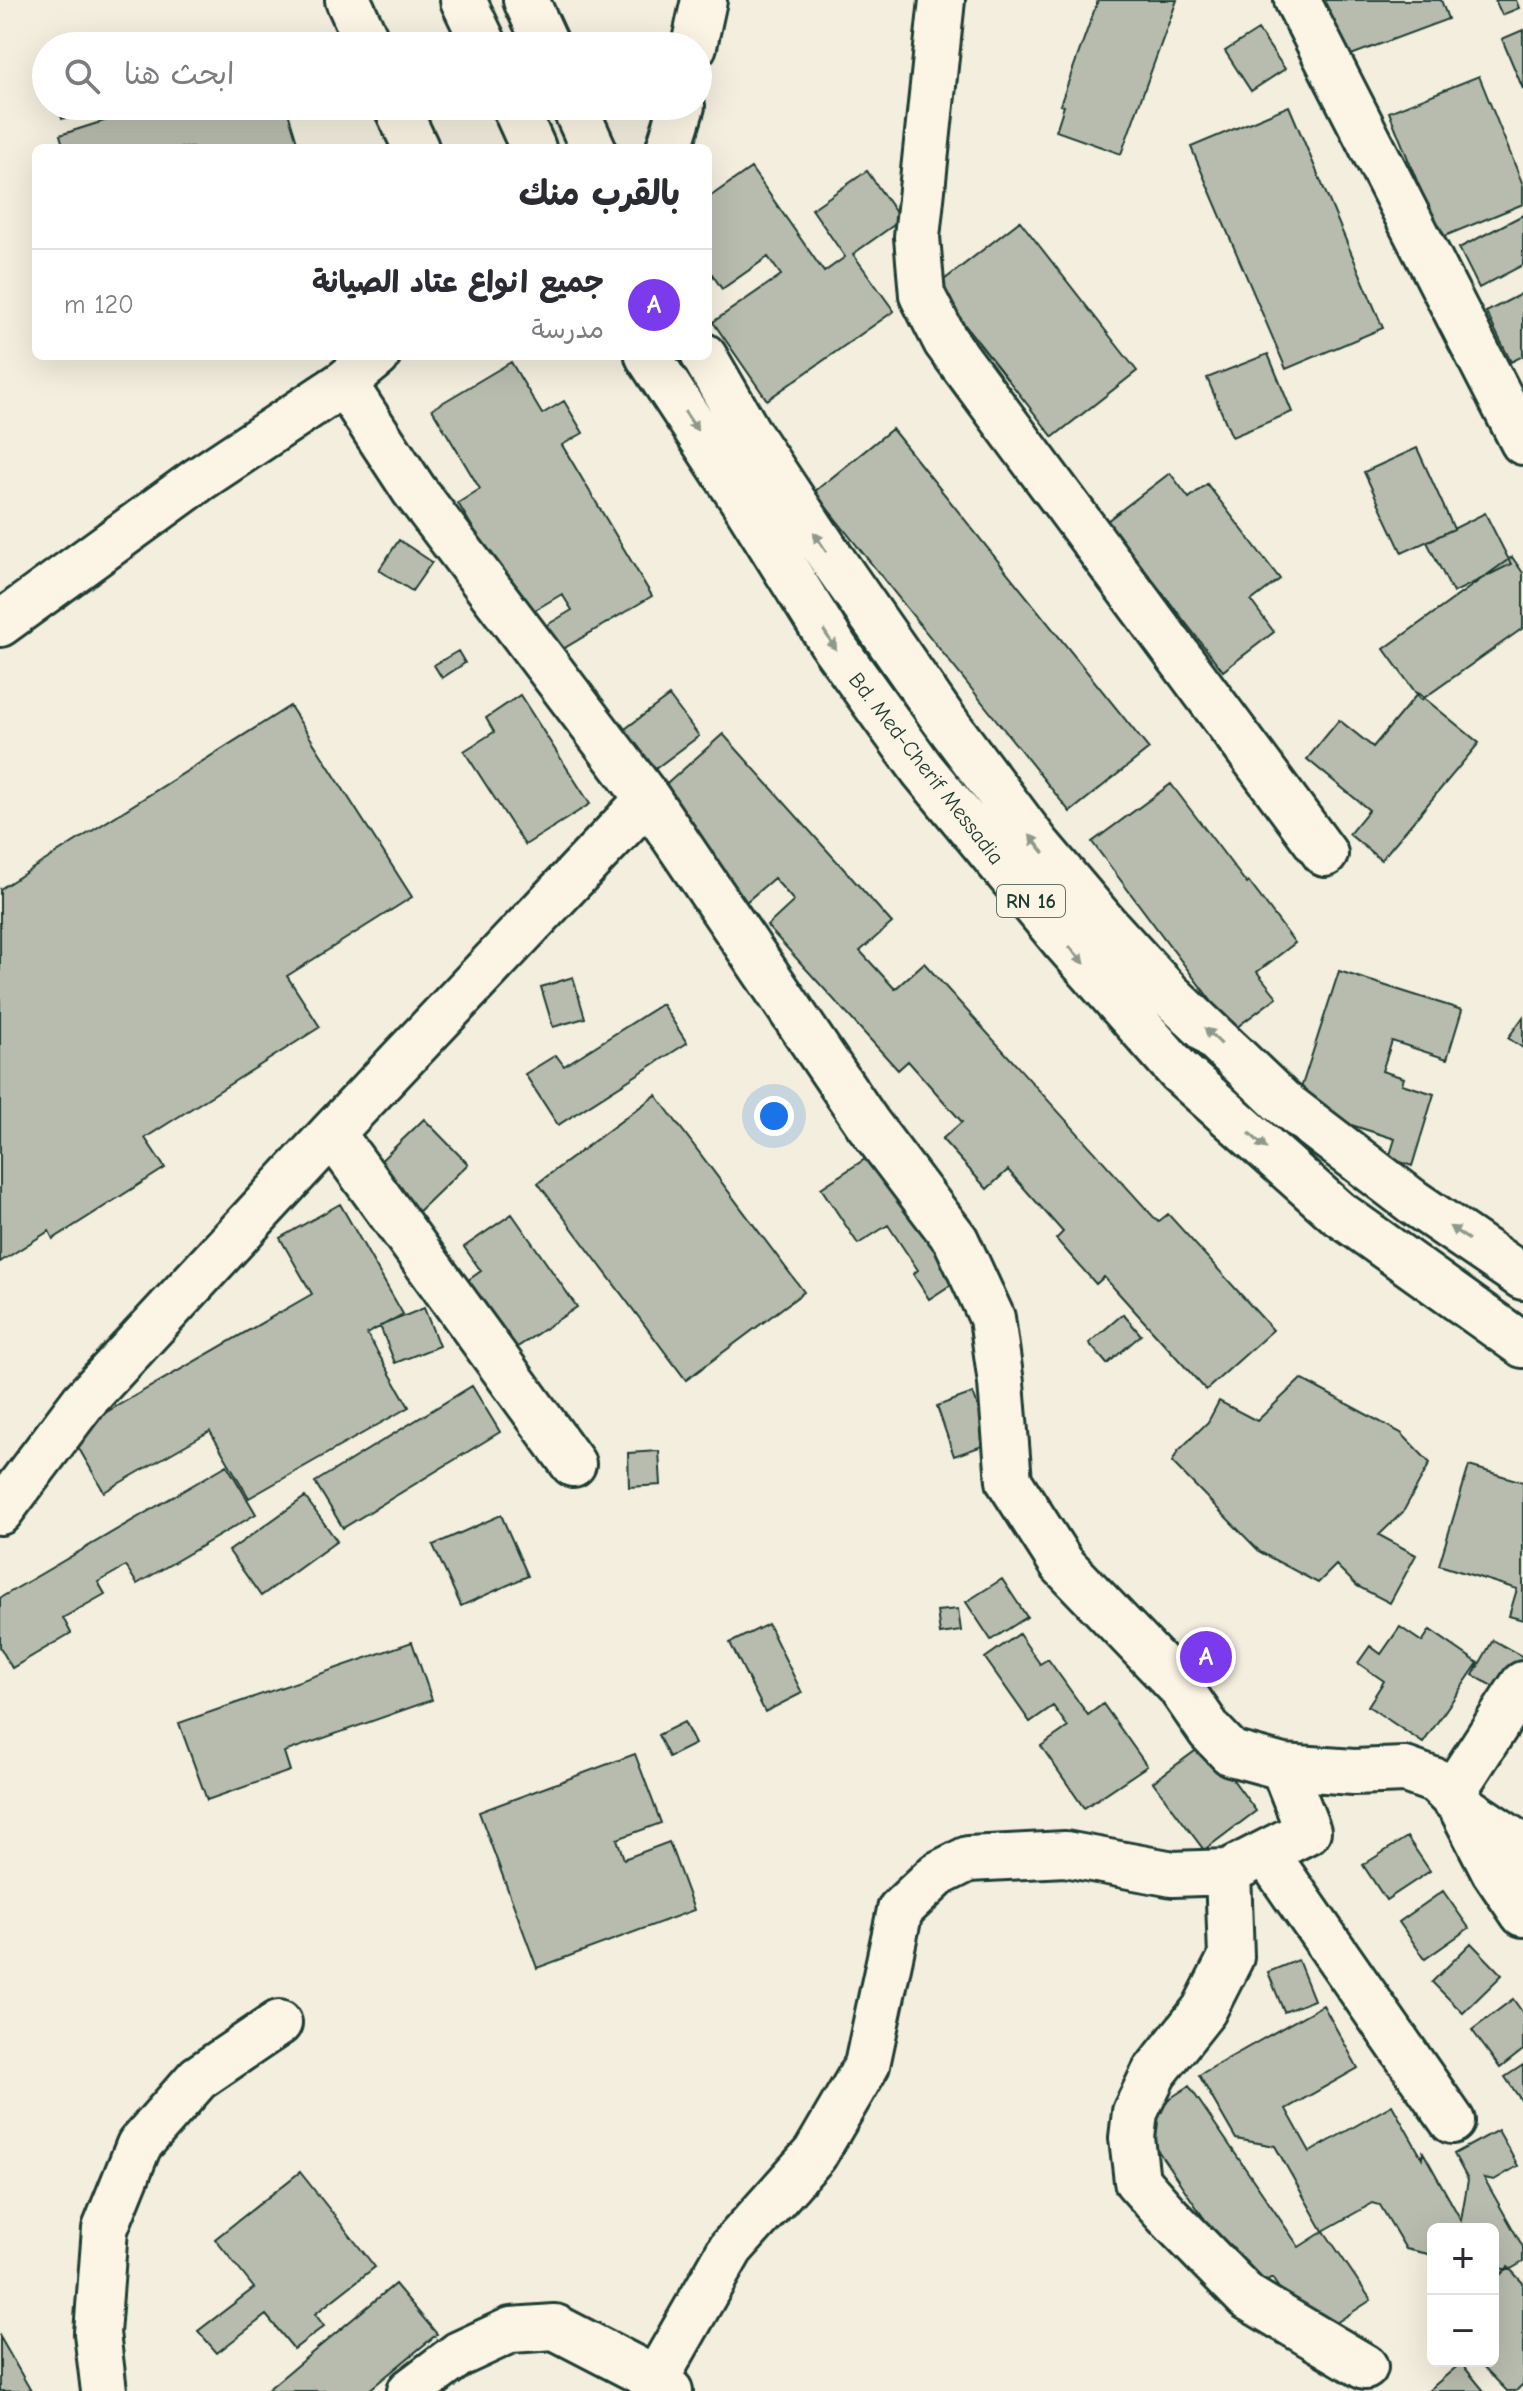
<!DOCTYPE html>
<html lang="ar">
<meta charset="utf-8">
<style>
body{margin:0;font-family:"Comic Neue","Playpen Sans Arabic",sans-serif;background:#f2f2f3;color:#2b2b33;direction:rtl}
.controls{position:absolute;right:24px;bottom:24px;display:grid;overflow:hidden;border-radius:12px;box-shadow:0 8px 32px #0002}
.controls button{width:72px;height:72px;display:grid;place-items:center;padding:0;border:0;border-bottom:2px solid #e1e1e2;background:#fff;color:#2b2b33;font:40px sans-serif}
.you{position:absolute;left:774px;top:1116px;width:28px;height:28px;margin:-20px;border:6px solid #fff;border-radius:50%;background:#1a73e8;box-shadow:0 0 0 12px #1a73e833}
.badge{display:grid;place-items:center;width:52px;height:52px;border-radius:50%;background:#7c3aed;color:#fff;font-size:26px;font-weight:700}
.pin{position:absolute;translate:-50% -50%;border:4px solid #fff;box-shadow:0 2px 8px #0006}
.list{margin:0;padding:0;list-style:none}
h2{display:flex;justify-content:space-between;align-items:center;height:104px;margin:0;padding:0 32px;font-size:34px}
h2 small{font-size:26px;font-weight:400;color:#7c7c81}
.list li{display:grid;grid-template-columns:52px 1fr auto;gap:24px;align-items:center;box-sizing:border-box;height:112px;padding:0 32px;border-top:2px solid #e1e1e2}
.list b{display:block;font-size:30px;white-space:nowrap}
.list p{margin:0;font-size:26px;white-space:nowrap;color:#7c7c81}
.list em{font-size:26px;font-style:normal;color:#7c7c81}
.icon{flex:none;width:44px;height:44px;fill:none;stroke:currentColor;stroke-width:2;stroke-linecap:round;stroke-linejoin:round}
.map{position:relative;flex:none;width:1523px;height:2391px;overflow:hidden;direction:ltr}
.search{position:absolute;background:#fff;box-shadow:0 8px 32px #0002;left:32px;top:32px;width:680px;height:88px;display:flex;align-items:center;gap:20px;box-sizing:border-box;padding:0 28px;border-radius:44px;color:#7c7c81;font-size:30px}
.panel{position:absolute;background:#fff;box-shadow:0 8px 32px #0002;left:32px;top:144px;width:680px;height:216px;border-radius:12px;direction:rtl}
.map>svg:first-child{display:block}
.building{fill:#b8bcae;stroke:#1f3d34;stroke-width:2}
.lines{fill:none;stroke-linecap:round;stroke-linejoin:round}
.minor-casing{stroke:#1f3d34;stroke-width:50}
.highway-casing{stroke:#1f3d34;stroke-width:50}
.minor{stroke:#fcf5e5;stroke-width:44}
.highway{stroke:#fcf5e5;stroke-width:44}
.oneway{fill:#8e998c}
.labels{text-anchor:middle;stroke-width:8;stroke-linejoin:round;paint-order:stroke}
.shield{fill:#fcf5e5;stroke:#617469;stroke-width:2}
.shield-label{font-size:20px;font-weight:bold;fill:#1f3d34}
.street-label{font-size:22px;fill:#1f3d34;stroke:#fcf5e5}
</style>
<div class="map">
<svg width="1523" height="2391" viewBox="0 0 1523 2391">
<rect width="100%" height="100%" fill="#f3eede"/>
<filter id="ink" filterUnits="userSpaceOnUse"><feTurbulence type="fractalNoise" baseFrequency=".0125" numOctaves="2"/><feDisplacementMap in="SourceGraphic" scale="16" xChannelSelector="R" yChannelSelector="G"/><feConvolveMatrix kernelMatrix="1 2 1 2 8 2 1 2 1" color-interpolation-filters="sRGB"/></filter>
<g filter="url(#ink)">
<path class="building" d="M1098 0H1177L1121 154 1056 131 1064 106 1060 105Z
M1312 0H1441L1448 19 1335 61Z
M1495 0H1516L1519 8 1502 15Z
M1258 30 1285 69 1251 91 1225 51Z
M1523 30V89L1502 39Z
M1479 76 1523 185V204L1440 238 1389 112Z
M58 106H97L98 108 62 119Z
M151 106H286L299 148H64L60 135Z
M1289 106 1383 328 1286 369 1191 147Z
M751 168 824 272 845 257 812 209 867 171 901 220 853 254 894 311 767 400 713 322 781 275 768 257 722 289 708 268V198Z
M1523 215V265L1479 288 1459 248Z
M1020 221 1137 371 1053 437 935 287Z
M1523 293V356L1511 362 1486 312Z
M1268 354 1292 412 1232 437 1207 378Z
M511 362 542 414 564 401 583 433 562 445 652 596 556 653 542 628 572 610 562 594 525 616 458 503 480 489 432 409Z
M892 429 1149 749 1070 812 814 492Z
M1417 448 1454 529 1402 553 1364 472Z
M1170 473 1189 498 1207 484 1280 579 1251 601 1274 632 1223 671 1107 521Z
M1485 513 1511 564 1453 593 1427 542Z
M399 540 432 562 412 591 379 570Z
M1512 557 1523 573V628L1421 700 1384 649Z
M458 651 465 663 442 678 434 665Z
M1418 693 1479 743 1381 860 1349 834 1369 810 1307 759 1339 720 1373 747Z
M520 695 590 804 525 845 464 751 494 732 486 718Z
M669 696 699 736 647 775 617 735Z
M290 706 412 897 287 976 320 1027 145 1138 165 1168 53 1239 49 1231 0 1262V889Z
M723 734 892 923 860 951 895 989 924 963 1158 1222 1168 1214 1273 1330 1206 1390 1104 1277 1096 1284 1056 1239 1063 1232 1008 1170 987 1189 942 1139 962 1122 908 1061 898 1070 767 926 794 901 774 878 746 902 651 798Z
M1171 784 1247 884 1249 882 1295 943 1257 972 1277 997 1233 1030 1092 842Z
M1339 971 1462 1010 1447 1059 1392 1041 1382 1071 1404 1078 1402 1084 1434 1094 1412 1166 1389 1158 1395 1139 1295 1107Z
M573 977 585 1018 553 1027 541 987Z
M662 1004 687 1043 558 1125 525 1074 556 1055 564 1066Z
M1523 1017V1048L1508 1038Z
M656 1095 804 1292 686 1380 538 1183Z
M424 1119 468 1164 411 1219 367 1174Z
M891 1142 975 1269 929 1299 913 1274 918 1270 888 1225 858 1244 821 1188Z
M340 1204 403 1314 367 1334 409 1407 249 1498 210 1431 104 1492 70 1433 312 1294 280 1238Z
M512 1214 577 1307 501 1358 454 1290 481 1271 464 1247Z
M424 1308 439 1346 395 1363 380 1326Z
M1123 1314 1141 1335 1107 1364 1089 1343Z
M1301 1379 1401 1433 1430 1463 1403 1512 1379 1535 1416 1555 1390 1603 1357 1586 1336 1565 1318 1583 1260 1552 1172 1462 1178 1451 1208 1422 1219 1401 1257 1421Z
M472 1386 500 1432 343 1528 315 1482Z
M973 1393 991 1443 954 1456 937 1406Z
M659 1451 661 1485 629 1487 628 1453Z
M227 1465 256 1514 137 1584 126 1566 98 1582 105 1594 63 1618 71 1633 12 1668 0 1647V1598Z
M1469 1466 1523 1482V1620L1509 1616 1517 1589 1439 1565Z
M305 1497 337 1541 261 1596 229 1551Z
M501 1515 528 1576 461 1606 433 1545Z
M1002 1579 1027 1617 991 1640 966 1602Z
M958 1609 961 1631 940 1634 937 1611Z
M768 1624 802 1693 765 1712 730 1643Z
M1400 1627 1422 1642 1430 1630 1478 1663 1423 1743 1368 1706 1384 1681 1358 1663 1370 1646 1381 1654Z
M1019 1634 1040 1664 1048 1659 1088 1715 1103 1704 1147 1766 1084 1808 1041 1746 1068 1727 1053 1706 1030 1722 985 1658Z
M1493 1640 1523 1657 1503 1692 1473 1675Z
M412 1642 432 1700 284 1752 290 1771 207 1800 179 1723Z
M684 1722 695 1744 669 1757 658 1735Z
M1206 1743 1256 1811 1204 1850 1153 1782Z
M635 1754 661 1823 617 1839 624 1859 669 1842 694 1910 537 1968 479 1812Z
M1407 1837 1430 1871 1386 1900 1363 1865Z
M1443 1891 1469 1928 1425 1959 1399 1922Z
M1471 1943 1502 1975 1463 2013 1432 1982Z
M1298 1960 1314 2000 1284 2012 1268 1972Z
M1513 1999 1523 2013V2050L1500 2068 1472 2030Z
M1323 2005 1358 2068 1286 2109 1310 2152 1392 2105 1422 2158 1423 2152 1461 2220 1468 2180 1454 2154 1498 2130 1518 2166 1494 2180 1484 2178 1523 2247V2262L1509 2270 1493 2267V2229H1433V2255L1406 2249 1380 2205 1373 2203 1323 2231 1275 2146 1236 2139 1199 2075Z
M1523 2065V2103L1505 2077Z
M1189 2086 1299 2247 1324 2231 1371 2300 1313 2338 1272 2278 1253 2290 1137 2120Z
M300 2172 375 2267 315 2314 324 2326 294 2349 266 2315 217 2353 198 2331 254 2288 215 2239Z
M1508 2267 1523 2283V2384L1516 2391H1507L1478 2361H1493V2282Z
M395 2284 437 2334 368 2391H266Z
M0 2337 31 2391H0Z
M1461 2363 1484 2391H1428Z"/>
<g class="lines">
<g class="minor-casing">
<path id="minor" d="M348 0 369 46
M942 0 917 237 922 295 946 342 1325 854
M1297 0 1523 442
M694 46 704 0
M396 106 416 148
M669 148 682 106
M377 356 344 383 414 490 648 799 868 1124 956 1240 992 1318 1001 1383 1009 1481 1062 1564 1179 1686 1210 1731 1231 1753 1283 1767 1354 1772 1405 1770 1436 1781 1460 1805 1494 1871 1523 1914
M0 624 198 480 344 383
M332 1133 573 1464
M0 1512 83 1402 332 1133 648 799
M1451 1795 1523 1684
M1462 1806 1523 1847
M1266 1853 1452 2121
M1228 1872 1231 1957 1204 2010 1154 2073 1135 2112 1132 2138 1137 2181 1167 2215 1247 2297 1365 2367
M655 2381 731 2248 815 2154 867 2065 900 1910 938 1874 968 1859 1065 1854 1173 1874 1228 1872 1308 1831 1283 1767
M104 2391 97 2333 105 2229 139 2145 198 2078 279 2023
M410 2391 459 2354 511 2330 555 2327 640 2371 670 2391"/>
</g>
<g class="highway-casing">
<path id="highway" d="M463 0 485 46
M526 0 547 46
M514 106 533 148
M574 106 593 148
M648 356 747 507 835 648 922 769 1064 941 1179 1071 1337 1212 1523 1345
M704 356 749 434 832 559 942 717 1037 844 1104 923 1168 993 1281 1101 1413 1202 1523 1277"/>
</g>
<use href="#minor" class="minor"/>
<use href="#highway" class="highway"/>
</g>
<defs><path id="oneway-solid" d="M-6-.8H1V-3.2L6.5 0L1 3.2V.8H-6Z" transform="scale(2)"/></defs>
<g class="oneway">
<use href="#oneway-solid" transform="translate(691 421) rotate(56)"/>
<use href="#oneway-solid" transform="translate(820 542) rotate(-123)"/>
<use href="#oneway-solid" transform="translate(830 640) rotate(57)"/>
<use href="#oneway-solid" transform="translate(1037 844) rotate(-129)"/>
<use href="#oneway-solid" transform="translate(1077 955) rotate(48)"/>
<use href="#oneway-solid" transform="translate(1213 1036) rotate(-136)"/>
<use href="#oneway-solid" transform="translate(1258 1141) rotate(42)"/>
<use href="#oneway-solid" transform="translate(1459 1233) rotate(-146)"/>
</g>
</g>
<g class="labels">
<rect class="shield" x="997" y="885" width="68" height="32" rx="6"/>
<g class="shield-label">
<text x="1031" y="908">RN 16</text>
</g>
<g class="street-label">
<text transform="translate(927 768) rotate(52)" y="8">Bd. Med-Cherif Messadia</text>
</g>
</g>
</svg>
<div class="controls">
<button>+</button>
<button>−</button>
</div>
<div class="you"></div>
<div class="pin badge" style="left:1206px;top:1657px">A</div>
<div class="search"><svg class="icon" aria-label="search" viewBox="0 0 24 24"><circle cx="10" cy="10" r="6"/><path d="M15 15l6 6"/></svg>ابحث هنا</div>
<section class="panel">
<h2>بالقرب منك<small></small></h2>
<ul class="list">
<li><span class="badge">A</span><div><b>جميع انواع عتاد الصيانة</b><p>مدرسة</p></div><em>120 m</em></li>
</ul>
</section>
</div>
